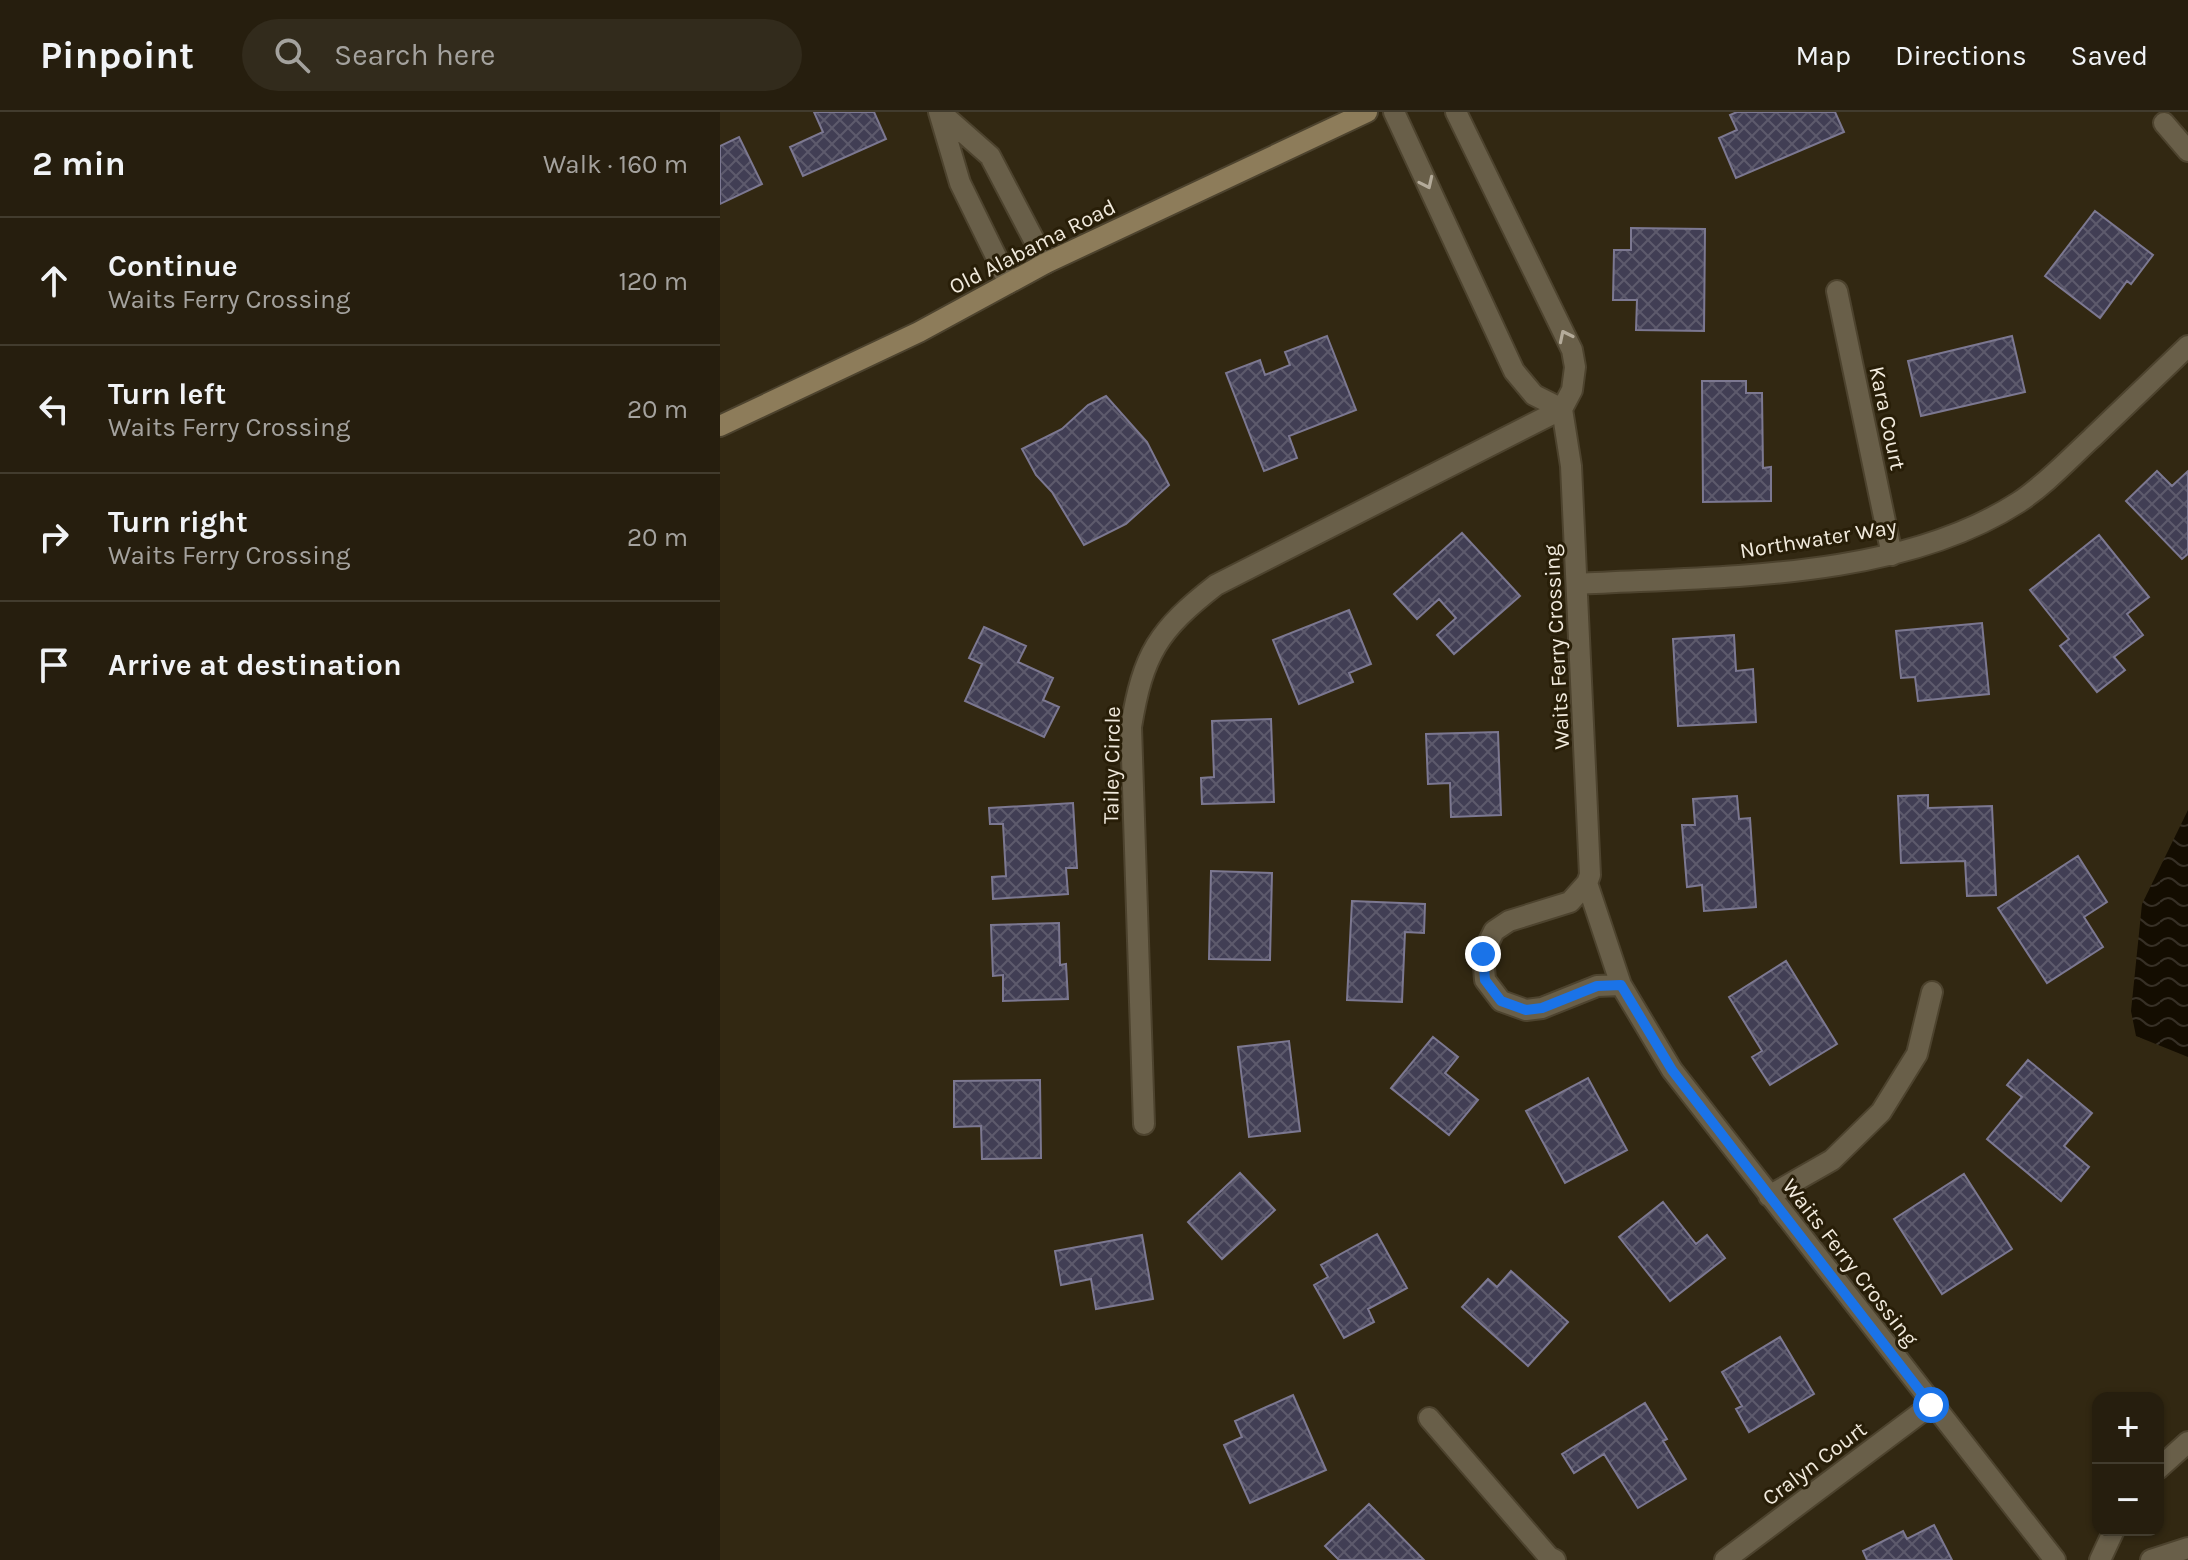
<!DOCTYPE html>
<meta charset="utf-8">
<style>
body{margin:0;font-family:Karla,sans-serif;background:#322b1c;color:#f1f3f6}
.controls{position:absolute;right:24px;bottom:24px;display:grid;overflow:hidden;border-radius:16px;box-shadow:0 2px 6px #0004}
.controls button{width:72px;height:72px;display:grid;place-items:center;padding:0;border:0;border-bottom:2px solid #423c2e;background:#261e0e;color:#f1f3f6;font:40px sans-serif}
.stop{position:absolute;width:24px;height:24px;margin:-18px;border:6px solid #1a73e8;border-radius:50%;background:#fff}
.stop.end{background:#1a73e8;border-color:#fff;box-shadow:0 2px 8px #0008}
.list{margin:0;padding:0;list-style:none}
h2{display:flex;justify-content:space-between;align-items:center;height:104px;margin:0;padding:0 32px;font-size:34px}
h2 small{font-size:26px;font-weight:400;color:#a4a29e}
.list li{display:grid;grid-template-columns:52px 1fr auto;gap:24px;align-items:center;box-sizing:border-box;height:128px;padding:0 32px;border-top:2px solid #423c2e}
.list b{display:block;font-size:30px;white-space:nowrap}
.list p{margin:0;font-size:26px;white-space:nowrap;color:#a4a29e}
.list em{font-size:26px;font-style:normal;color:#a4a29e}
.icon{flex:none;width:44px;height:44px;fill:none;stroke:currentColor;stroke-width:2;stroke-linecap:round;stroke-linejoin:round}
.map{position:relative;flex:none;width:1468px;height:1448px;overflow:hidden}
header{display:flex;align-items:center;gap:48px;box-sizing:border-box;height:112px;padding:0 40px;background:#261e0e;border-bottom:2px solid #423c2e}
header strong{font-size:38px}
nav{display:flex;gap:44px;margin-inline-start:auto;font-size:28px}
.search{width:560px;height:72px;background:#322b1c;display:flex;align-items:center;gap:20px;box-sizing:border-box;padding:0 28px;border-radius:44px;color:#a4a29e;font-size:30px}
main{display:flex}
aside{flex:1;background:#261e0e}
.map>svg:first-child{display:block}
.water{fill:url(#water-waves)}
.building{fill:url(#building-cross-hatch);stroke:#7c7891;stroke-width:2}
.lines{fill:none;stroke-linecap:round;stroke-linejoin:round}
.minor-casing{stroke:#4d432e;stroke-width:24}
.secondary-casing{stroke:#4d432e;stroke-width:24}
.minor{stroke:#695f49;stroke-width:20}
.secondary{stroke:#8d7c5a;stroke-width:20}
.oneway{stroke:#b4ab9a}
.route{stroke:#1a73e8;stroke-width:10}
.labels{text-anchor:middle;stroke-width:6;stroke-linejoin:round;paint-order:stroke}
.street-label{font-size:22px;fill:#f1eadd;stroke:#281e08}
</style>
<header>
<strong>Pinpoint</strong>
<div class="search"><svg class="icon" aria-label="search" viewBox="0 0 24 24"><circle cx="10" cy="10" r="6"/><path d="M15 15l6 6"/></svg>Search here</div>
<nav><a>Map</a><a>Directions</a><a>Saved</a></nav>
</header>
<main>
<aside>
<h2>2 min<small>Walk · 160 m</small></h2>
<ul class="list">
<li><svg class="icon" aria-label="ahead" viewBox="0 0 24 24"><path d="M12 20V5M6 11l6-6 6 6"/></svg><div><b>Continue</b><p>Waits Ferry Crossing</p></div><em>120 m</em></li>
<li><svg class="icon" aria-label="left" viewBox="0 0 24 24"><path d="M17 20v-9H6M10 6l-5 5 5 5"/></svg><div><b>Turn left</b><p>Waits Ferry Crossing</p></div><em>20 m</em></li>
<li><svg class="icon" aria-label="right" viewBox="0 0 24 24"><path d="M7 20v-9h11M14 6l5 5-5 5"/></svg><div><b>Turn right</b><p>Waits Ferry Crossing</p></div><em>20 m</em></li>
<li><svg class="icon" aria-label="arrive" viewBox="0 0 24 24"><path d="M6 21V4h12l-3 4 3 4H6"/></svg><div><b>Arrive at destination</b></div></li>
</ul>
</aside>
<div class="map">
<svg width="1468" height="1448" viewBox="0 0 1468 1448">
<defs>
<pattern id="water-waves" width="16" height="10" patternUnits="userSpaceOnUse" patternTransform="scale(2)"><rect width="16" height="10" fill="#140d01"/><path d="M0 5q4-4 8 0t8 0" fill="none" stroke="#373026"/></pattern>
<pattern id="building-cross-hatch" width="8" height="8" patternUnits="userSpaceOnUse" patternTransform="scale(2)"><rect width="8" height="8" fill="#413e54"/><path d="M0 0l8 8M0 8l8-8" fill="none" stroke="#5d5a6c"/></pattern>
</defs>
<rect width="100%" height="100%" fill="#322812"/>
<path class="water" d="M1468 698V945L1416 924 1411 899 1422 792Z"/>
<path class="building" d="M94 0H154L166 27 83 64 70 35 103 20Z
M1017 0H1115L1124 20 1016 66 999 26 1017 18 1010 3Z
M19 25 42 72 0 92V34Z
M1375 99 1433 143 1411 172 1407 169 1380 206 1325 164Z
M911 116 985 117 984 219 916 218 917 188H893L894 138H911Z
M607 224 636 298 569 324 577 346 544 359 506 261 540 248 545 263 570 253 565 240Z
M1292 224 1305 280 1201 304 1188 249Z
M982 269H1026V281H1042L1043 356 1051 355V389L983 390Z
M386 284 427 330 449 373 406 412 364 433 332 380 316 363 302 337 342 317 368 293Z
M1437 359 1452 374 1468 359V442L1462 447 1406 389Z
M742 421 800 484 734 542 717 523 736 506 719 487 697 507 674 482Z
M1379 423 1429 485 1407 502 1423 523 1394 545 1405 558 1377 580 1340 534 1349 527 1310 478Z
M629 498 651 552 629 561 633 570 579 592 553 528Z
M1262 511 1269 582 1198 589 1195 565 1181 566 1176 519Z
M264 515 306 534 298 550 333 566 323 588 339 595 324 625 245 589 262 552 249 546Z
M1014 523 1016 559 1033 557 1036 610 958 614 953 527Z
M551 607 554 690 482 692 481 666 494 665 492 609Z
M778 620 781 703 731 705 730 671 708 672 706 622Z
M1208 683V696L1272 694 1276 783 1247 784 1245 749 1181 751 1178 684Z
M1017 684 1019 707 1030 706 1036 795 984 799 982 773 967 775 962 713H975L973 687Z
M353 691 357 756H346L348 782 273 787 272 765 286 764 283 712H270L269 696Z
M1358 744 1387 790 1364 805 1383 835 1327 871 1278 796Z
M491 759 552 761 550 848 489 847Z
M632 789 705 792 704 821 685 820 682 890 627 888Z
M339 811 340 853 346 852 348 887 283 889V863L273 864 271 813Z
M1066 849 1117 932 1050 973 1032 945 1042 939 1009 885Z
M713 925 738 945 725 961 758 988 729 1023 671 976Z
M569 929 580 1019 529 1025 518 935Z
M1308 948 1372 1001 1344 1034 1369 1055 1341 1089 1267 1027 1302 985 1287 973Z
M868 966 907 1038 845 1071 806 999Z
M320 968 321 1046 262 1047 261 1014 234 1015V969Z
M520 1061 555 1098 502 1147 468 1110Z
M1244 1062 1292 1137 1222 1182 1174 1107Z
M943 1090 976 1132 987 1123 1005 1146 950 1189 899 1125Z
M657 1122 687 1176 648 1197 654 1210 624 1226 594 1173 608 1165 601 1153Z
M422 1123 433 1187 376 1197 371 1167 341 1173 335 1139Z
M791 1159 848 1210 808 1254 742 1195 768 1167 777 1175Z
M1060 1225 1094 1282 1029 1320 1016 1297 1022 1294 1002 1260Z
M573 1283 606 1358 530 1391 504 1333 522 1325 515 1309Z
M925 1291 947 1327 943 1329 966 1367 918 1396 884 1342 854 1361 842 1342Z
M649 1392 704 1448H619L605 1434Z
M1214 1413 1232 1448H1147L1143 1439 1183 1419 1187 1427Z"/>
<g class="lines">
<g class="minor-casing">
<path id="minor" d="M219 0 240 71 289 171
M220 0 270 44 326 151
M674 0 794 259 814 283 842 297
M736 0 852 238 855 255 852 278 842 297 851 354 870 763 867 771 901 873 952 958 1335 1448
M1444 11 1468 39
M1117 179 1172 443
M857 472C998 464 1177 469 1299 390 1326 372 1348 348 1372 326 1404 295 1436 265 1468 234
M867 771 850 790 789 809 774 819 763 842 765 868 781 889 806 898 822 896 877 874 901 873
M424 1012 411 615C423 542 438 518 496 473L842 297
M1049 1084 1112 1048 1161 1000 1197 942 1212 880
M709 1306 829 1445 835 1448
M1438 1357 1468 1330
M1005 1448 1211 1293
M1380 1448 1394 1418
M1431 1448 1468 1436"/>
</g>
<g class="secondary-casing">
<path id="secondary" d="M0 314 199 220 326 151 647 0"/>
</g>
<use href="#minor" class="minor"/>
<use href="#secondary" class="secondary"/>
</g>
<defs><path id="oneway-chevron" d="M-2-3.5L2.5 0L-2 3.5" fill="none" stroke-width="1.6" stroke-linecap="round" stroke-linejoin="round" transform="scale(2)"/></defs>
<g class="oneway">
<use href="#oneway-chevron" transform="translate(707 71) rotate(65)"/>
<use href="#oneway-chevron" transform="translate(845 224) rotate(-116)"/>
</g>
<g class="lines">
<path class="route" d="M763 842 765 868 781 889 806 898 822 896 877 874 901 873 952 958 1211 1293"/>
</g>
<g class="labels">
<g class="street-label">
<text transform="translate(312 134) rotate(-27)" y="8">Old Alabama Road</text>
<text transform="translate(1168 306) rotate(78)" y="8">Kara Court</text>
<text transform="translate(1098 426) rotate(-9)" y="8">Northwater Way</text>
<text transform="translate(836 535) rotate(-93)" y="8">Waits Ferry Crossing</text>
<text transform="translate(391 653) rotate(-89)" y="8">Tailey Circle</text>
<text transform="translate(1131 1150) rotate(52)" y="8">Waits Ferry Crossing</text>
<text transform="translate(1094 1351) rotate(-37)" y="8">Cralyn Court</text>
</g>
</g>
</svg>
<div class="controls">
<button>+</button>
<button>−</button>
</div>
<div class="stop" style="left:1211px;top:1293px"></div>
<div class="stop end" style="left:763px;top:842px"></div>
</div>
</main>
